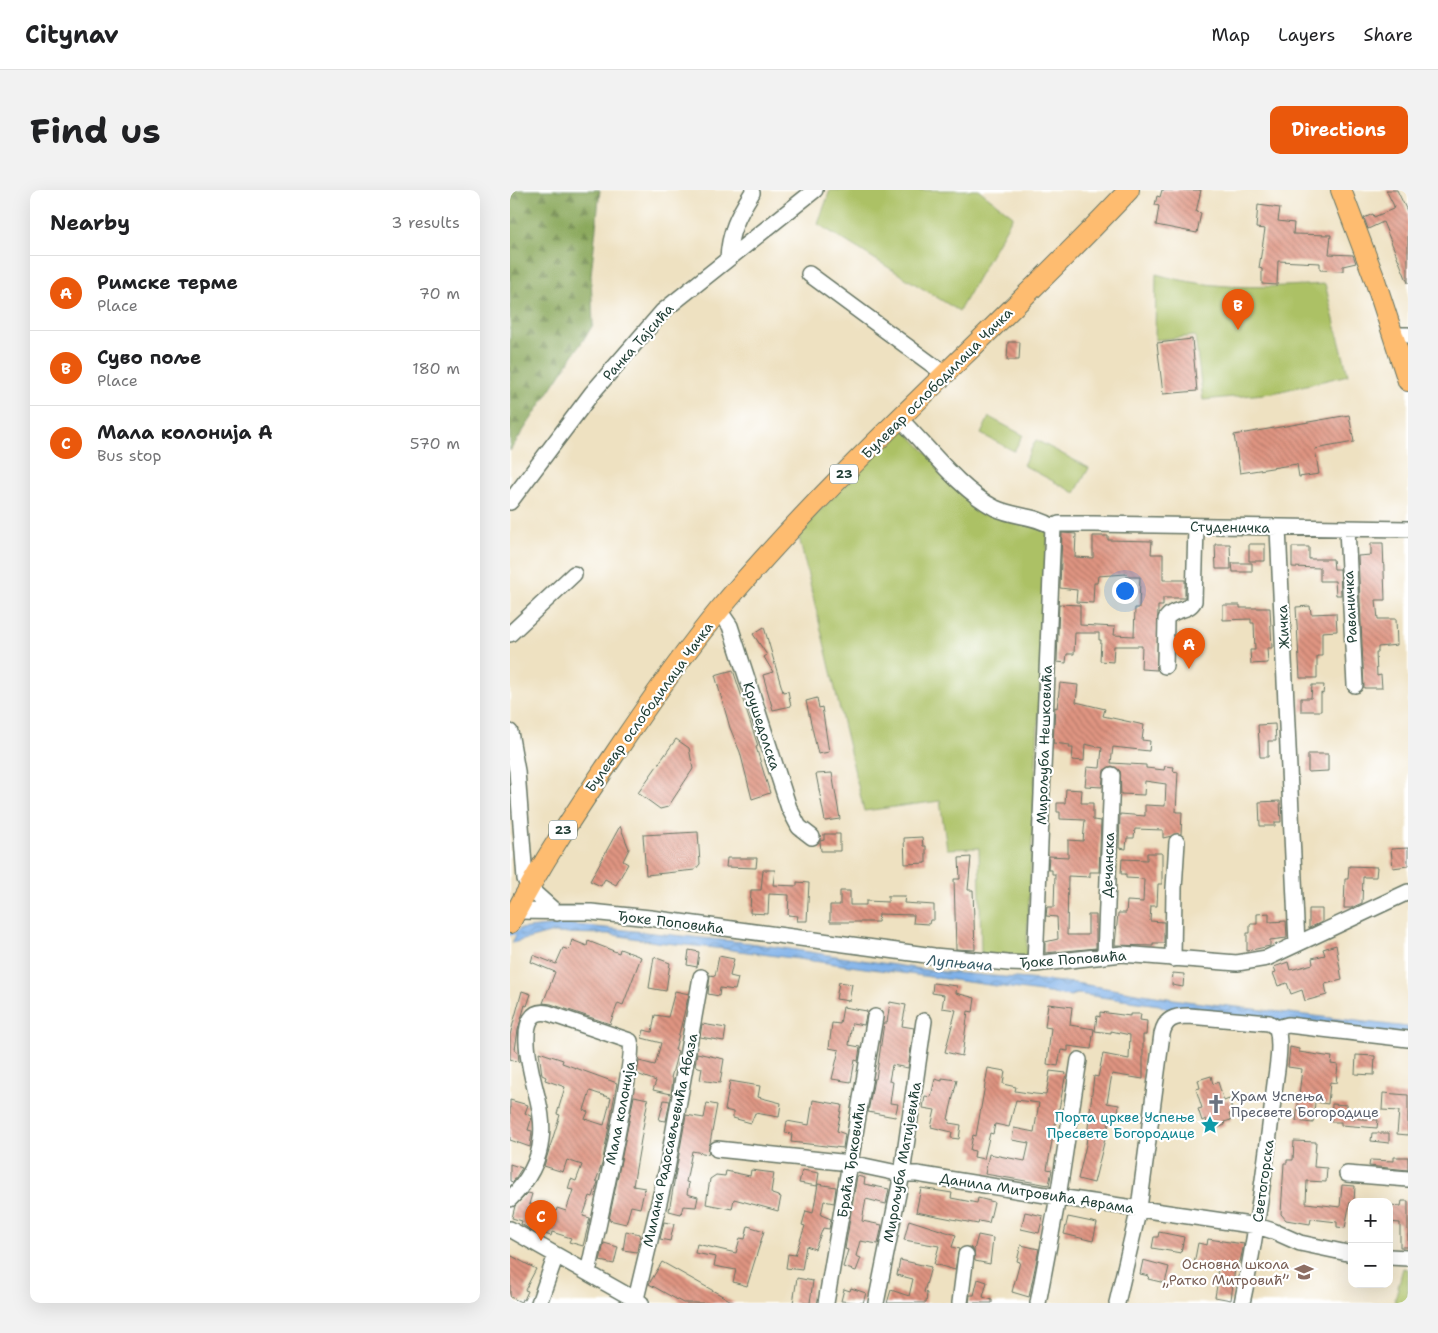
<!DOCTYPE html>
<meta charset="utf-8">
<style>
body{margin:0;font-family:"Shantell Sans",sans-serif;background:#f2f2f2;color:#202124}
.controls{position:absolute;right:15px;bottom:15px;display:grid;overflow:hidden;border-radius:10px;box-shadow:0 5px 20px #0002}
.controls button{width:45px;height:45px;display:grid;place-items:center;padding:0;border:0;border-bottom:1px solid #e0e0e0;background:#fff;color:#202124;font:25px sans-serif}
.you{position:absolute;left:614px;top:400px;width:18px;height:18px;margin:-12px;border:4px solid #fff;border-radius:50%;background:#1a73e8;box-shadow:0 0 0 8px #1a73e833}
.badge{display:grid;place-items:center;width:32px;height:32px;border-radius:50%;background:#ea580c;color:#fff;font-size:16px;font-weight:700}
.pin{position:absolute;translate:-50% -41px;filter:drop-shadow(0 1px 2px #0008)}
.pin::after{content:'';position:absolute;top:26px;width:18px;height:15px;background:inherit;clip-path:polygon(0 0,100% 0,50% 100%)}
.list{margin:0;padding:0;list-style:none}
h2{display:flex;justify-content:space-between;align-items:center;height:65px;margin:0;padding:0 20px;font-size:21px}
h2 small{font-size:16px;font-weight:400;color:#757577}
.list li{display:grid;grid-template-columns:32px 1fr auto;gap:15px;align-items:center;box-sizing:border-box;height:75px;padding:0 20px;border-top:1px solid #e0e0e0}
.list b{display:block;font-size:19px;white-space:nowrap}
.list p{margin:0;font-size:16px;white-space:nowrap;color:#757577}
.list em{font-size:16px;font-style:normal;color:#757577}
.map{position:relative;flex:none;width:898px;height:1113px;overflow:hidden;border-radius:10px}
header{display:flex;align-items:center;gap:30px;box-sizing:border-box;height:70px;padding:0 25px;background:#fff;border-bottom:1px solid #e0e0e0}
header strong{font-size:24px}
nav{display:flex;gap:28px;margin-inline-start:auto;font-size:18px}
.intro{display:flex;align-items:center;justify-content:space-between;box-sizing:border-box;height:120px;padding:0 30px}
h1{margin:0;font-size:35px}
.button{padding:12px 22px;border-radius:10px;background:#ea580c;color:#fff;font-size:18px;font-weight:700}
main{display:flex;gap:30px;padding:0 30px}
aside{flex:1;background:#fff;border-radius:10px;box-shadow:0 5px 20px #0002}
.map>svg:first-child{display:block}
.green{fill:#acc165;stroke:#667f4c}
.forest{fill:url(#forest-firs);stroke:#547247}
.water{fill:url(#water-waves);stroke:#4d768e}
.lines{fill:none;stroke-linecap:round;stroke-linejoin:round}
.stream{stroke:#7bafe8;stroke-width:3}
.building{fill:url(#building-back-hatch);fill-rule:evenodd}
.minor-casing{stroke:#677665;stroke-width:18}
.major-casing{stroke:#677665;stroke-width:22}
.minor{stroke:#fff;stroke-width:15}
.major{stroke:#febc70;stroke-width:20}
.labels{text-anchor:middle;stroke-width:4.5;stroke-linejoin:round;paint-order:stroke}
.shield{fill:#fff;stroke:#627771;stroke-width:1}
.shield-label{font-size:12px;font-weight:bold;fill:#1f3d34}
.street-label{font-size:14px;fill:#1f3d34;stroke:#fff}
.worship-label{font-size:14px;fill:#5b616d;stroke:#fff;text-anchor:start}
.culture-label{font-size:14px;fill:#0d838f;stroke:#fff;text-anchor:end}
.education-label{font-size:14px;fill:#785e54;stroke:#fff;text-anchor:end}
.water-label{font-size:15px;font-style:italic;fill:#3b5f6a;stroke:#fff}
</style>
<header>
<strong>Citynav</strong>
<nav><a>Map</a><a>Layers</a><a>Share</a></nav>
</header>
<div class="intro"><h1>Find us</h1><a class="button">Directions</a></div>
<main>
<aside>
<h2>Nearby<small>3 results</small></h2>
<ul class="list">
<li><span class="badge">A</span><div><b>Римске терме</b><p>Place</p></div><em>70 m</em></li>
<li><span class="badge">B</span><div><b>Суво поље</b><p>Place</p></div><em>180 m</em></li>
<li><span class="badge">C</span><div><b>Мала колонија А</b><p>Bus stop</p></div><em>570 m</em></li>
</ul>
</aside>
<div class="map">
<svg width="898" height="1113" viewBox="0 0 898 1113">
<defs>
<pattern id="forest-firs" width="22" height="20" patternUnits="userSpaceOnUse" patternTransform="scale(1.25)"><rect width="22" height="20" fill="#89a75a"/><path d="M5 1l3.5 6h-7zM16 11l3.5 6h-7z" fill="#6f894b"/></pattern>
<pattern id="water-waves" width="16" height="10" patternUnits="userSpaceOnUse" patternTransform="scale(1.25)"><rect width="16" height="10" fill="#7bafe8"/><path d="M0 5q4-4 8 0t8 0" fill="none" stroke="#6490bd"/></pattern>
<pattern id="building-back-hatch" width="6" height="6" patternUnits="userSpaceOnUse" patternTransform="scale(1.25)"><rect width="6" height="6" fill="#df9481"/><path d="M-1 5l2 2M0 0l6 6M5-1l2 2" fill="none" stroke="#b47a6a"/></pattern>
</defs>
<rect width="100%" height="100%" fill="#fff"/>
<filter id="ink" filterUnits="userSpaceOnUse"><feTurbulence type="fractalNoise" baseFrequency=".02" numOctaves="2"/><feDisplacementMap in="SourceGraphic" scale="10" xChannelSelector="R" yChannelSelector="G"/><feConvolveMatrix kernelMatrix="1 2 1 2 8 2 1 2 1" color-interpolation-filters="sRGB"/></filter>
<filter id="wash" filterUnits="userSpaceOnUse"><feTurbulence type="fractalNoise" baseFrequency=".0096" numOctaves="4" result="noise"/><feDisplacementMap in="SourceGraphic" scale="20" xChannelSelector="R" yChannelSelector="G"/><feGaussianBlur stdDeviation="1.12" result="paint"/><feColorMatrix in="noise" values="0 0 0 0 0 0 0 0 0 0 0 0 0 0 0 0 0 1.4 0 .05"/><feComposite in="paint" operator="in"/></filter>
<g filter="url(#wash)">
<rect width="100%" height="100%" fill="#eee1c1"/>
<path class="green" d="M320 0H469L503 26 449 121 308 34Z
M646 84C705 101 755 97 815 94L838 185 763 203 693 210 685 146 645 150Z
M479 227 513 245 504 261 471 244Z
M392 237 461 309 538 339 516 771 471 764 469 658 437 659 430 611 354 621 288 343Z
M526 250 579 278 565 303 513 275Z
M893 1078 898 1079V1113H884Z"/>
<path class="forest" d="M0 0H90L81 85 83 135 0 261Z"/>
<path class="water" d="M57 734 240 753 424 781 565 793 676 811 898 837V845L659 820 649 815 568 804 560 806 215 759 146 752 98 744 40 743 2 753 9 739Z"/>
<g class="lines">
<path class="stream" d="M0 744 9 742"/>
</g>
<g id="blocks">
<path class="building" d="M652 0H691L686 22 691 23 687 43 646 35 649 16 645 15 647 6 650 7Z
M876 0H887L898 23V93L873 32 858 39 854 28 863 24 864 27 883 19 884 16Z
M748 15 770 18 768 31 784 33 783 44 821 45 819 64 843 65 846 73 833 76V81L810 80V73L768 71 767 95 752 94V79L749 78 755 39 746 38Z
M682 149 687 201 653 204 647 153Z
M498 152H510L509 170H497Z
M839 225 844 252 805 259 809 284 789 287 787 274 730 283 724 245Z
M552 343 566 344 565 367 583 368V346H598V350L642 351 641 364H653V390H675V408H653V416H648L647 480 631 479 632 456H604L603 472 590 471 591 450H589V443H565L564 464H557L556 473 547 472 549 414 570 415V435L605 437 604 445 624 446 625 418H629L630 387H617L616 384 588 386 587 393H584L583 413 566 412 567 400 550 398Z
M861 353H873L875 410H866L868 429H886L887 455 868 457V462H866L867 486 871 485 872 498H854L848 366 861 365Z
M705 354H720L721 379H706Z
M739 354H755V371H739Z
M782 357H799V369H823L824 379H830L831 405H826L825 391H810V378L782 377Z
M722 373H742V382H723Z
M713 415H730V418H760L762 458H757L758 473 741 474 740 460H745L744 433H741V429L713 430Z
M800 416 801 424 826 423 827 441 812 442V466H807V488H790L786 417Z
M254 437 273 502 278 501 281 516 263 520 253 485 263 482 254 467 257 465 243 444Z
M223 480 248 556 246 557 260 603 242 609 230 562 220 538 205 485Z
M550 493 568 495 566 512 595 519 593 526 634 535 632 550 640 551 639 561 603 557 601 573 636 575V578L654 580 655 576 664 577 663 581 668 582 666 622H672L671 644 653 648V640L625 639 624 648H617L616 659 609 658 610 624 635 626V615L655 616 656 594 635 591 634 605 611 604 610 581 602 576 594 580 592 597 575 596 577 577 590 578 592 558 575 554 574 571 562 570 563 558H559L560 555 543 553 545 517 547 518Z
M802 495H814L813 504 811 503V521H791V508H801Z
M307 508 309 518 312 517 319 562 308 564 296 511Z
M765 534 766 551H758V567H750L748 535Z
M166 549 179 558 183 579 158 617 150 619 128 603Z
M798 564H818V581L798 582Z
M322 583 330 629 315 631 306 584Z
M556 599 572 600 571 613H583V630L591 631 589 682H580V687L558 686 557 745H578V725H586V758L535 763V752L548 749 547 727 536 726 537 717H544L545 684H542V680H538L539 666 558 667V650L573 651 575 630 550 629V622H547V613H555Z
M770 611 771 632H765V636H750L749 612Z
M110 636 119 659 113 671 118 674 106 695 95 689 91 696 80 691Z
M188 642 190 674 185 680 136 685 133 645Z
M314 644H330V661H311L310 651 314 650Z
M412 647 413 656H416V673L395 674 394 648Z
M898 658V676L883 678 881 659Z
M637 663H652V694H648L647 716H641L640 731 654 732V753H643V756L605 755 608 723H616L617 711 633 712 634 689 616 688V684H611L612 669 637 670Z
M461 667 458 700H463L465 760 446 759 444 689H450L449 668Z
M217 668H247L246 678 216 677Z
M839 676 867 677 866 687H853L852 713 841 718H834L835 689H838Z
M253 680H265L263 695 287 696V692L299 693 297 731H287L288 726 278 725 279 705 259 704 258 724 240 723 241 700H251Z
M330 701H340V715H356V711L378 712V706H395L394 713 424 715V730H420L419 734 403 733 404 725 369 724 368 732H320V715H330Z
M799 719H812V732L799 738Z
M759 723V732L776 731 777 748 760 750V756L737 761V743H740V734H747V724Z
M62 750 77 756 78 751 109 763 110 759 131 767 113 815 108 813 100 834 41 814 33 813 45 782 21 772 23 765 46 774 53 758 59 760Z
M826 755 832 790 815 794 817 805 795 811 792 800 781 804 777 793 768 796 763 783 766 782 764 777 778 772 780 780 803 774 802 768 815 765 813 759Z
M179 760 189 762 187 777 177 775Z
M209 766 224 769 220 786 228 788 225 800 210 798 209 806 198 804 200 785 205 786Z
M144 767 160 773 156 801 139 798Z
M663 783 674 784 673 797 662 795Z
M329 792 342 794 339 811 326 809Z
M423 793 447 796 446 803 465 808 463 822 458 821 452 866 435 862 446 820 432 818 434 805 422 803Z
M12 801 21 804 17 816 15 815 8 840 5 860 8 862 9 872 0 869V845Z
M165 801 179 804 165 860 168 861 161 888 163 889 161 904 143 900 146 891 127 884 129 871 145 875 151 853 132 848 134 840 142 842 145 825 158 827Z
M380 812 396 815 392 836 404 838 398 878 382 875 379 891 383 892 380 913 388 914 385 927 358 922 364 889H366L374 833H377Z
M538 814 562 817 560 835 584 839 581 859 558 856V861L551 860 548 876 537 874 541 838 535 837Z
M333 817 357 821 354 835 342 833 339 855 350 857 348 871 345 870 341 892 322 889 329 860 319 858 322 833 330 834Z
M590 822 620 826V824H631L630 830 637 831 636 845H633V889L602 884 597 913 609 915 608 925 603 924 601 933H599L584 993 568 989 576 955 584 886 588 887 593 864 619 869 620 845 601 841V843L585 841 587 826 590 827Z
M192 834 216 838 214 851 190 847Z
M780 857 789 859V862L822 867 821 874 828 875 826 893 820 892 818 914 805 912 803 933 786 931 792 879 778 877Z
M29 862 53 870 52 873 107 893 92 974 86 991 88 992 83 1007 80 1006 73 1026 80 1028 73 1056 59 1052 61 1048 42 1042 41 1046 21 1040 11 1034 12 1031 2 1028 5 1016 18 1003 22 1004 19 1014 46 1022 47 1018 56 1021 63 1000 58 999 61 989 66 991 72 975 57 970 53 982 34 976 50 925 47 924 55 897 35 890 36 887 32 885ZM80 901 101 908 94 935 75 929 78 922 74 920Z
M187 863 214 869 210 893 190 890 192 878 185 876Z
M846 865 865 866 864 885 845 884Z
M478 878 495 881 493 894 506 897 505 901 525 904 536 905 540 881 556 883 549 919 548 918 537 979 542 980 539 995 475 984 479 964 515 971 519 953 502 950 504 938 524 942 529 913 506 910 499 937 485 934 483 944 480 943 474 969 464 967 465 961 460 960 463 945 466 946Z
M701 886 703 894 708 892 714 911 719 909 723 923 719 924 721 930 714 932 715 935 707 938 705 934 698 937 696 929 692 931 688 919 692 918 686 899 690 898 688 890Z
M432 888 447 890 438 929 440 930 439 933 451 935 449 949 441 948 442 942 421 937 425 920 413 918 415 906 421 907 425 889 432 891Z
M220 891 250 896 248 907 271 913 269 927 245 923 241 933 223 928V922L215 920Z
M873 903 898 905V945L887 944 889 921 872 920Z
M124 906 138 909 123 996 135 998 130 1018 121 1016 116 1034 99 1030Z
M0 910 18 915 15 923 22 927 18 940 22 941 20 957 0 950Z
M154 910 160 911 156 931 149 930Z
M303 910 332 915 327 941 335 944 333 958 281 952 282 944 275 943 277 931 299 935Z
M197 913 207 915 198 964 182 961 176 992 179 993 177 1004 188 1007 186 1017 173 1016 171 1024 159 1021 176 925 194 928Z
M822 914 837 915V928L868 930 867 938 831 935V932H821Z
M862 943H879V953L861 951Z
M784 951 806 952 804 977 817 978 816 992 797 991 796 1013 830 1017 832 995 845 996 844 1012H840L835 1038 827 1037V1032L801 1029 800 1034 776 1030 771 1024 774 973H777V970H783Z
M884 967H898V980L859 976 860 970 884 971Z
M0 974 12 978 3 992 0 991Z
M241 980 264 983 261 1002 262 1004 271 1007 268 1021 224 1009 222 1019 196 1014 200 989 206 985 215 986 216 981 240 986Z
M292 980 309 983 307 996 289 993Z
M347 986 355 988 354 994 379 999 376 1014 356 1009 352 1031 372 1035 368 1054 350 1051 346 1066 351 1068 346 1081 333 1077 338 1060 335 1059Z
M308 994 326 997 324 1013 314 1011 311 1025 321 1029 319 1039 313 1038 305 1059 296 1056 292 1080 276 1078 278 1064 285 1065 295 1036 292 1035 296 1021 303 1023Z
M411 998 442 1003 441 1008 467 1013 468 1008 484 1012 479 1033 469 1031 468 1034 406 1022Z
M892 1011H898V1057H890V1033L879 1032V1015L891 1016Z
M515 1022 533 1026 529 1043 511 1039Z
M558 1027 587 1033 583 1051 554 1044Z
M399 1030 446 1045 442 1057 449 1059 445 1080 424 1074 429 1056 394 1050Z
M154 1032 164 1034 160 1051 150 1049Z
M238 1036 254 1041 237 1096 223 1092 226 1080 204 1076 206 1067 185 1063 187 1054 226 1063 230 1048 235 1049Z
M116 1041 130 1044 127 1062 113 1060Z
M649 1042 674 1047 671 1063 642 1058 644 1047H648Z
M468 1045 483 1048 480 1074 465 1071 464 1060Z
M698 1049 734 1054 730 1072H728L725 1078 721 1110 705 1107 709 1084 707 1083 708 1078 684 1074 688 1053 697 1055Z
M94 1053 108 1057 104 1074 90 1071Z
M511 1055 529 1059 519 1107 502 1102 510 1072 507 1071Z
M0 1065 26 1079 15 1100 18 1101 14 1110 12 1109 11 1112 0 1107Z
M390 1070 421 1077 414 1102 417 1103 416 1113H377L381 1100 399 1106 403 1089 387 1085Z
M633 1070 659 1077 655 1093 638 1089 639 1086 630 1084Z
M152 1072 225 1113H173L139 1094Z
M287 1088 303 1091 300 1113H283Z
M468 1089 477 1092 473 1107 482 1110V1113H459L460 1105H464Z
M341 1098 356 1103 353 1113 331 1111 334 1099 340 1101Z"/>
</g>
</g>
<g filter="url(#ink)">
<use href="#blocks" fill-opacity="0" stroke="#677665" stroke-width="1"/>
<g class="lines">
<g class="minor-casing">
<path id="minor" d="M218 69C219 43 228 25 242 3
M299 84 436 185
M884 145H898
M390 229C418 257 450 300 485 318 504 327 525 325 543 337
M0 312 82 203 153 121 305 0
M543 337 549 334H584L898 339
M768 338 787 754
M837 339 845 495
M209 420 220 436 279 618 289 637 302 647
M0 444 64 384
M655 476 656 429C663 417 678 423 684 411L686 337
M0 542 7 581 15 689 19 698 47 723
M6 721 81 722 140 728 424 766 498 773 525 774 612 764 727 773 757 768 898 702
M595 766 602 585
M663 769 664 698 667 652
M525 774 543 337
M767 838 778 835 898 849
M207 959 340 973 392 984H407L548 1007 747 1036 763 1041 790 1053 842 1064
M837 984 898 989
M0 1009C16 993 29 973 31 949 33 936 31 923 28 910 24 893 0 815 38 823L120 851C127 864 84 1054 78 1083
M0 1039 131 1113
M879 1067 898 1068
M29 1113 46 1065
M125 1113 157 979 191 787
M316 1113 365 827
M366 1113 392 984 414 831
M450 1113 456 1065
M528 1113 548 1007 569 870
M607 1113 629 1018 652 844C655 829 664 826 679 826L759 833 767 838
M732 1113C747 1043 756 973 764 902 766 883 772 857 767 838"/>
</g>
<g class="major-casing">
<path id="major" d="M831 0 864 87 898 191
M0 733C30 675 66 621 102 568 136 517 171 466 210 419 335 270 486 142 619 0"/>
</g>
<use href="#minor" class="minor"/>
<use href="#major" class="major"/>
</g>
</g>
<defs>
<g id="church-bare" transform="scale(1.5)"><path d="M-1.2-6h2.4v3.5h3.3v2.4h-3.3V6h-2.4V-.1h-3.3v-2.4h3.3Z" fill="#6b7280" stroke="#fff" stroke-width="2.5" paint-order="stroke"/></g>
<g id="sight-bare" transform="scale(1.5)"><path d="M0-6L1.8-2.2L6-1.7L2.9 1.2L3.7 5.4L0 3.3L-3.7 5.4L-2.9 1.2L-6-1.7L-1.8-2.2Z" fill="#0f9aa8" stroke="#fff" stroke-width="2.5" paint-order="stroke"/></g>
<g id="school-bare" transform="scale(1.5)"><path d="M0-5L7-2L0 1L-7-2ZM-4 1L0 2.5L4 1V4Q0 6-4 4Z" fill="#8d6e63" stroke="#fff" stroke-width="2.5" paint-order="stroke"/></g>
</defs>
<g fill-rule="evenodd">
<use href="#church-bare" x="706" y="914"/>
<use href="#sight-bare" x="700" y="935"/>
<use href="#school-bare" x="794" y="1082"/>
</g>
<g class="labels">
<g class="shield">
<rect x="320" y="274.5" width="28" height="19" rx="4"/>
<rect x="39" y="630.5" width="28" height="19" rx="4"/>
</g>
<g class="shield-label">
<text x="334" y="288">23</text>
<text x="53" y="644">23</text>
</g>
<g class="street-label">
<text transform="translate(128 152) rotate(-48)" y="5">Ранка Тајсића</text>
<text transform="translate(427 193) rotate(-45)" y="5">Булевар ослободилаца Чачка</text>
<text transform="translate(720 337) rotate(1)" y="5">Студеничка</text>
<text transform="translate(840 417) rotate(-93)" y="5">Раваничка</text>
<text transform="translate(773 437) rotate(-93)" y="5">Жичка</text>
<text transform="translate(139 517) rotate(-54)" y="5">Булевар ослободилаца Чачка</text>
<text transform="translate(252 536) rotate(72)" y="5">Крушедолска</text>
<text transform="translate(534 555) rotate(-88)" y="5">Мирољуба Нешковића</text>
<text transform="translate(598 675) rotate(-88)" y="5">Дечанска</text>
<text transform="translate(161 732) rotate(7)" y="5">Ђоке Поповића</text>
<text transform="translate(563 769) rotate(-4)" y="5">Ђоке Поповића</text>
<text transform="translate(110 923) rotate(-79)" y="5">Мала колонија</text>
<text transform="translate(160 950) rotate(-78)" y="5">Милана Радосављевића Абаза</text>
<text transform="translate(341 970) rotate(-81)" y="5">Браћа Ђоковићи</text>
<text transform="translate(392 972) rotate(-80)" y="5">Мирољуба Матијевића</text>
<text transform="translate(753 991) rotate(-82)" y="5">Светогорска</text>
<text transform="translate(527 1003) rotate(9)" y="5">Данила Митровића Аврама</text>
</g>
<g class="worship-label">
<text x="721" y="911">Храм Успења<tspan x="721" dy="16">Пресвете Богородице</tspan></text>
</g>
<g class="culture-label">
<text x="685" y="932">Порта цркве Успење<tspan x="685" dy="16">Пресвете Богородице</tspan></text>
</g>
<g class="education-label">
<text x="779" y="1079">Основна школа<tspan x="779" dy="16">„Ратко Митровић”</tspan></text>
</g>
<g class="water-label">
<text transform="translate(450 773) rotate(5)" y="5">Лупњача</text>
</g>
</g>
</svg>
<div class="controls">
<button>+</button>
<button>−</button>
</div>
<div class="you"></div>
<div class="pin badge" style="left:679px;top:479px">A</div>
<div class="pin badge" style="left:728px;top:140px">B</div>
<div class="pin badge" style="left:31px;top:1051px">C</div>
</div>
</main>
